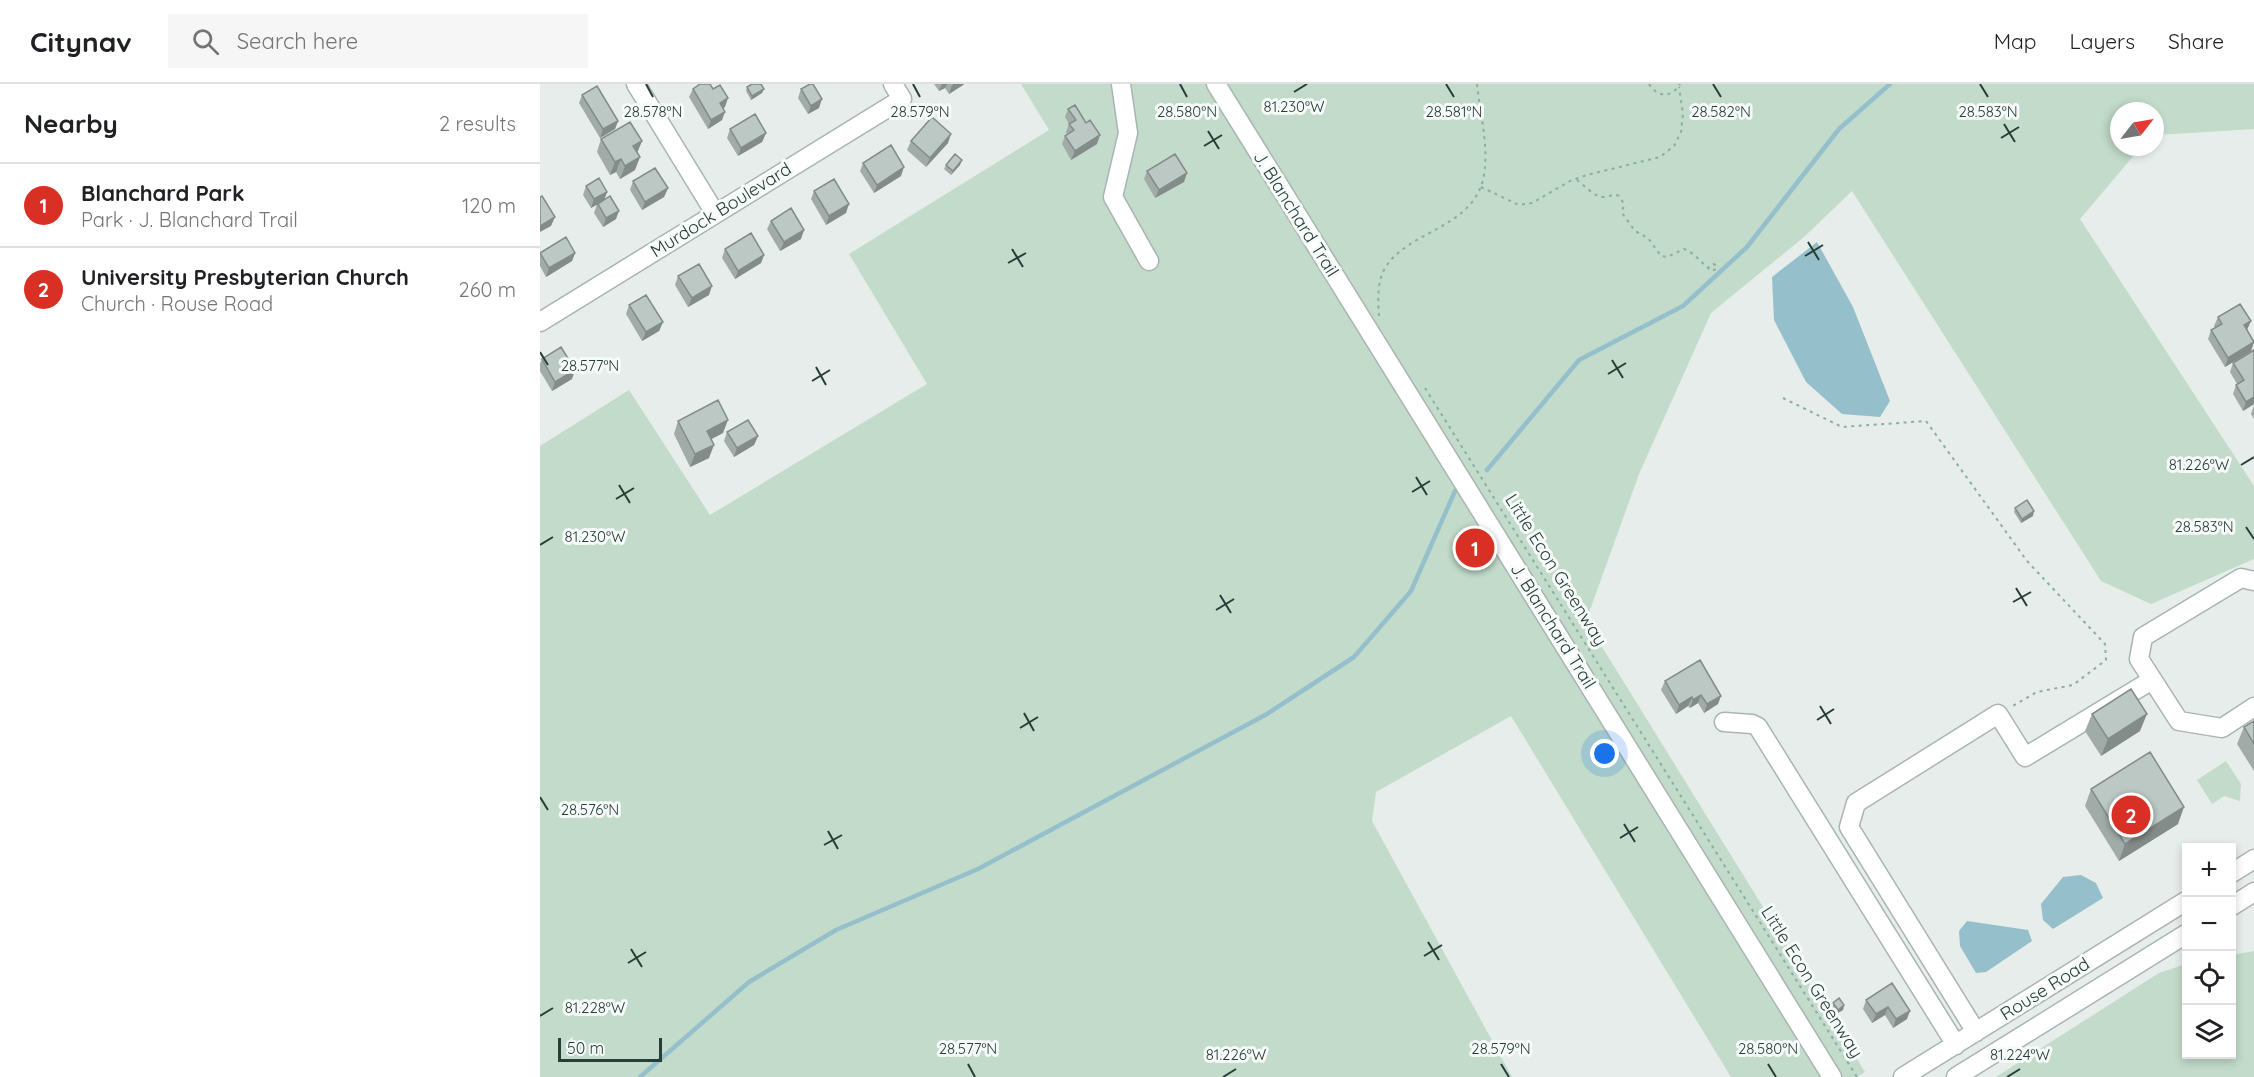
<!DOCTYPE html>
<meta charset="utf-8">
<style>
body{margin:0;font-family:Quicksand,sans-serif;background:#f6f6f6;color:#202124}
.controls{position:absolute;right:18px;bottom:18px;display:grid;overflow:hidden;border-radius:0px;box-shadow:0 3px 9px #0003}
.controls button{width:54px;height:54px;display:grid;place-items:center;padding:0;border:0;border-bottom:2px solid #e0e0e0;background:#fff;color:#202124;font:30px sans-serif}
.compass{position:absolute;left:1570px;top:18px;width:54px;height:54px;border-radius:50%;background:#fff;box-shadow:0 3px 9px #0003;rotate:59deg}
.scale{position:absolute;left:18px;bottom:15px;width:104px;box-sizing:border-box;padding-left:6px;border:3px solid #273d38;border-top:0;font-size:16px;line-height:21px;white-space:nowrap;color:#273d38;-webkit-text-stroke:4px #f6faf8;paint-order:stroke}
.you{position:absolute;left:1065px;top:670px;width:21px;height:21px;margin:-15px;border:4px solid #fff;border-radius:50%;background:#1a73e8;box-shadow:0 0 0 9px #1a73e833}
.badge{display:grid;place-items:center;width:39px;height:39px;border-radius:50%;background:#d93025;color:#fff;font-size:20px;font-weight:700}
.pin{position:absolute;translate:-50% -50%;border:3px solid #fff;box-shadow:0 2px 6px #0006}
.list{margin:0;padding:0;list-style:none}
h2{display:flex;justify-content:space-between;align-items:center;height:78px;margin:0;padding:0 24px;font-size:26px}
h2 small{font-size:20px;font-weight:400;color:#757577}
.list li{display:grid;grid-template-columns:39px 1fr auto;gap:18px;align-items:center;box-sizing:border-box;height:84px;padding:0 24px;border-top:2px solid #e0e0e0}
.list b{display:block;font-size:22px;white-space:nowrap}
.list p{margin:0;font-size:20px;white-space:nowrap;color:#757577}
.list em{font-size:20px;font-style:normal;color:#757577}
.icon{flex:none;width:33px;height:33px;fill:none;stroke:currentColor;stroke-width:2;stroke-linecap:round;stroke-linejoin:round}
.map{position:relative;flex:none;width:1714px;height:993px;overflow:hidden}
header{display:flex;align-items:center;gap:36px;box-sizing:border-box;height:84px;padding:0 30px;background:#fff;border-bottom:2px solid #e0e0e0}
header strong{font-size:28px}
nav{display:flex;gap:33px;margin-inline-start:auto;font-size:21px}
.search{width:420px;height:54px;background:#f6f6f6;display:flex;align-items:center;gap:15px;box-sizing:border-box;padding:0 21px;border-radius:0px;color:#757577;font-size:22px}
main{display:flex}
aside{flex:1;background:#fff}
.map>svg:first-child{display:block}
.green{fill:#c2dbca}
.water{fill:#95c0cb}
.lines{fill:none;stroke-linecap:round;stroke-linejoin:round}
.stream{stroke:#95c0cb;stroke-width:4.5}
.minor-casing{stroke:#a9b5b1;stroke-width:21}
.path{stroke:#8aada4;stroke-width:2;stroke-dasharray:3 4.5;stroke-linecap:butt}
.minor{stroke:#fff;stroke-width:18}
.wall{fill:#a1aca8}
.shaded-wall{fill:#838c88}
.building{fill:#bbc8c3;stroke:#838c88;stroke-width:1.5}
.ticks{fill:none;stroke:#273d38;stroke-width:2}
.labels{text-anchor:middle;stroke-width:6;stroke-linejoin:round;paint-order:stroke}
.street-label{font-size:18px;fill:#273d38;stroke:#f6faf8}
.ticks-label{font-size:15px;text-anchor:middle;fill:#273d38;stroke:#f6faf8;stroke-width:6;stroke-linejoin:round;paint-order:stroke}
</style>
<header>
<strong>Citynav</strong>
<div class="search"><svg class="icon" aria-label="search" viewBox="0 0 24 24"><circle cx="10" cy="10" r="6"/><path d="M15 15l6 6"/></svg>Search here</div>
<nav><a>Map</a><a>Layers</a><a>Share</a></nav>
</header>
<main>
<aside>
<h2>Nearby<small>2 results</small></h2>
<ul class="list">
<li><span class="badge">1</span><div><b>Blanchard Park</b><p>Park · J. Blanchard Trail</p></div><em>120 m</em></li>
<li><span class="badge">2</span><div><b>University Presbyterian Church</b><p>Church · Rouse Road</p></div><em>260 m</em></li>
</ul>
</aside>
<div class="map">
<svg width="1714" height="993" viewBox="0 0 1714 993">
<rect width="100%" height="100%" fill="#e6edea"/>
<path class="green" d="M481 0H1714V45L1615 51V27H1579V63H1601L1540 135 1714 402V475L1611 520 1561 497 1312 107 1264 153 1171 229 1099 390 1046 537 1325 988 1317 993H1191L971 632 836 708 832 737 972 993H0V362L89 306 170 431 387 300 309 170 509 46Z
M1686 677 1701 700 1700 717 1684 712 1672 720 1657 696Z
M1714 867V993H1456L1619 889 1646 880V970H1692V871Z"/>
<path class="water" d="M1277 158 1313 223 1350 317 1340 333 1302 330 1266 298 1234 236 1232 193Z
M1541 791 1556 799 1563 814 1513 845 1503 836 1501 820 1523 793Z
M1427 837 1488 846 1492 857 1446 888 1436 889 1420 862 1419 847Z"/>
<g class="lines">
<path class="stream" d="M947 386 1039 276 1143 222 1207 163 1299 45 1350 0
M100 993 209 898 296 846 438 785 727 630 814 573 871 507 915 407"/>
<g class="minor-casing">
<path id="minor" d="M96 0 175 129
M581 0 588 49 573 113 609 177
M676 0 1292 993
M0 238 362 15 353 0
M1714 497 1701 494 1603 553 1599 575 1639 637 1682 644 1714 623
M1184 638 1212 640 1218 643 1416 961
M1692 789 1714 775
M1692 822 1714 808
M1436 948 1309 743 1316 719 1458 630 1485 673 1612 596
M1363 993 1646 817
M1416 993 1646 850"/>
</g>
<path class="path" d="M1109 0C1118 14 1132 14 1140 0
M1037 96C1044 101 1054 113 1064 113 1070 113 1072 109 1079 112L1084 120 1082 129 1095 147 1108 154 1121 172 1127 173 1144 165C1155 169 1162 180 1172 187L1176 185V181L1173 180 1168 184
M941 103 979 121 992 119 1030 97 1047 91 1120 73 1134 62 1141 48 1143 30 1139 3
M839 232C838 218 837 199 844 186 865 147 930 146 943 96 950 66 940 30 937 0
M885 304 1317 993
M1243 314 1302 343 1386 337 1487 477 1565 560 1566 576 1533 601 1497 608 1471 623"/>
<use href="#minor" class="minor"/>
</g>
<path class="wall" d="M394 0H424L423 1 409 10 405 4 399 7Z
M207 3 224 5 222 9 211 16 206 7Z
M153 5 185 23 183 24 182 36 168 45 149 13Z
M261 5 279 24 268 30 258 14Z
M42 11 78 37 75 45 60 54 39 19Z
M528 25 557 60 531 76 522 60 525 52 527 50 526 48 529 40 525 33Z
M190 45 226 49 222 58 198 72 187 54Z
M61 55 102 57 97 68 95 86 80 95 76 88 70 91 57 68Z
M371 57 408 59 386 83 367 66Z
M323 79 361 92 334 109 320 87Z
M406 81H420L411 91 404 85Z
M607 87 644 98 615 114 604 95Z
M93 97 128 104 124 113 102 126 90 106Z
M46 102 67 108 64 116 76 135 63 143 54 129 57 120 51 124 43 111Z
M274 107 306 129 286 141 271 115Z
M231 137 261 155 240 167 227 145Z
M185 165 224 171 221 179 195 195 182 174Z
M0 169H35L32 177 6 193 0 182Z
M138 192 169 211 148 223 135 201Z
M89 221 123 238 119 247 102 257 86 230Z
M1678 233 1707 246 1714 257 1711 267 1685 283 1668 255 1671 246 1675 244 1674 242Z
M1714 266V320L1703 327 1693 310 1696 301 1697 300 1690 288 1693 279Z
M2 275 32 295 12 307 0 287V280Z
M1714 321V335L1711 330Z
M138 337 183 349 171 355 169 374 150 383 134 350Z
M187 348 218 352 214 361 194 373 184 357Z
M1475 424 1493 432 1481 439 1474 428Z
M1160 576 1178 620 1164 629 1158 619 1150 624 1148 622 1136 630 1121 606 1125 597Z
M1552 630 1600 647 1561 672 1545 647Z
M1714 637V687L1697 660 1704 643Z
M1551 705 1638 740 1579 777 1545 722Z
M1352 899 1367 935 1353 944 1345 931 1332 939 1323 925 1326 916Z
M1293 919 1304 921 1303 926 1296 930 1291 923Z"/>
<path class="shaded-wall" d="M402 0H407L405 4 399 7Z
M414 0H424L423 1 409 10 412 1Z
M224 5 222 9 211 16 212 12Z
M188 14 185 23 177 28 180 19Z
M282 15 279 24 268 30 271 22Z
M185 28 182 36 168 45 171 36Z
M78 37 75 45 60 54 63 45Z
M226 49 222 58 198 72 201 64Z
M411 50 408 59 386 83 390 74Z
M560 51 557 60 531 76 535 67Z
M102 57 97 69 93 62Z
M100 73 95 86 80 95 85 82Z
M81 75 76 88 70 91 75 78Z
M422 76 420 81 411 91 413 87Z
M364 83 361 92 334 109 337 101Z
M647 89 644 98 615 114 619 106Z
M128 104 124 113 102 126 105 118Z
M67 108 64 117 51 124 54 115Z
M309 120 306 129 286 141 289 132Z
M79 127 76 135 63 143 66 134Z
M15 133 11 142 0 148V142Z
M264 146 261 155 240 167 244 158Z
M35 169 32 177 6 193 9 184Z
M224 171 221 179 195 195 198 187Z
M172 202 169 211 148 223 152 214Z
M1711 237 1707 246 1704 241Z
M123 238 119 247 102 257 106 248Z
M1714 258 1711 267 1685 283 1688 274Z
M35 286 32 295 12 307 15 298Z
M1714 313V320L1703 327 1706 318Z
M188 336 183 349 162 360 167 347Z
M218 352 214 361 194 373 197 364Z
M174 361 169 374 150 383 155 370Z
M1494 427 1493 432 1481 439 1482 435Z
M1161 611 1158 619 1150 624 1153 616Z
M1181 612 1178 620 1164 629 1167 620Z
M1152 613 1148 622 1136 630 1139 621Z
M1607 630 1600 647 1561 672 1568 655Z
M1644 723 1638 740 1579 777 1585 760Z
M1304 921 1303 926 1296 930 1298 926Z
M1348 923 1345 931 1332 939 1336 930Z
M1370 927 1367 935 1353 944 1356 935Z"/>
<path class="building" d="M160 0H170L173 5 180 1 188 14 180 19 185 28 171 36 153 5Z
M212 0H221L224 5 212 12 207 3Z
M270 0H273L282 15 271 22 261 5Z
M57 2 78 37 63 45 42 11Z
M535 21 546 39 550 36 560 51 535 67 525 52 534 46 529 40 536 36 528 25Z
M215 30 226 49 201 64 190 45Z
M392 33 411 50 390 74 371 57Z
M90 38 102 57 93 62 100 73 85 82 81 75 75 78 61 55Z
M351 61 364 83 337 101 323 79Z
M415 70 422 76 413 87 406 81Z
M635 70 647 89 619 106 607 87Z
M115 84 128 104 105 118 93 97Z
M59 94 67 108 54 115 46 102Z
M294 95 309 120 289 132 274 107Z
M2 112 15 133 0 142V113Z
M70 112 79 127 66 134 58 120Z
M251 124 264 146 244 158 231 137Z
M211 149 224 171 198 187 185 165Z
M26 153 35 169 9 184 0 169Z
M159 180 172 202 152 214 138 192Z
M106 211 123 238 106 248 89 221Z
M1700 220 1711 237 1704 241 1714 258 1688 274 1671 246 1682 240 1678 233Z
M21 263 35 286 15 298 2 275Z
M1714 266V313L1706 318 1696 301 1704 296 1693 279Z
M178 316 188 336 167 347 174 361 155 370 138 337Z
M208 336 218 352 197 364 187 348Z
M1487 416 1494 427 1482 435 1475 424Z
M1160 576 1181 612 1167 620 1161 611 1153 616 1152 613 1139 621 1125 597Z
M1591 605 1607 630 1568 655 1552 630Z
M1714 637V660L1704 643Z
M1610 668 1644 723 1585 760 1551 705Z
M1352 899 1370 927 1356 935 1348 923 1336 930 1326 916Z
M1299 914 1304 921 1298 926 1293 919Z"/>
<path class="ticks" d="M106 0 113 13M373 0 380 13M640 0 647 13M906 0 914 13M1173 0 1181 13M1440 0 1448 13M754 8 767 0M1464 40 1475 58M668 47 679 65M1461 54 1479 43M664 62 682 51M1268 158 1279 176M472 165 483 183M1265 172 1283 161M468 179 486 169M0 268 8 281M1072 276 1083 294M276 283 286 301M1068 290 1086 279M272 297 290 286M1701 381 1714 373M876 393 887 411M79 401 90 419M872 408 890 397M76 415 94 404M1706 443 1714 455M0 461 13 453M1476 504 1487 522M680 511 691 529M1473 518 1491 508M676 526 694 515M1280 622 1291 640M484 629 494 647M1277 636 1294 625M480 644 498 633M0 713 8 726M1084 740 1095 758M288 747 298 765M1080 754 1098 743M284 761 302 751M888 858 899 876M91 865 102 883M884 872 902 861M88 879 106 868M0 932 13 924M428 980 435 993M961 980 969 993M1228 980 1236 993M683 993 696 985M1467 993 1480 985"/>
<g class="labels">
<g class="street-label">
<text transform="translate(181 126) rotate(-32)" y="6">Murdock Boulevard</text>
<text transform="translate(756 130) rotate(58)" y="6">J. Blanchard Trail</text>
<text transform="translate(1016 486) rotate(58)" y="6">Little Econ Greenway</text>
<text transform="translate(1013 542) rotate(58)" y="6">J. Blanchard Trail</text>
<text transform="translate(1272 898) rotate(58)" y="6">Little Econ Greenway</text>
<text transform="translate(1505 905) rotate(-32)" y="6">Rouse Road</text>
</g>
</g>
<g class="ticks-label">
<text x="754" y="28">81.230°W</text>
<text x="113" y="33">28.578°N</text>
<text x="380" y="33">28.579°N</text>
<text x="1448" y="33">28.583°N</text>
<text x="647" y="33">28.580°N</text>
<text x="914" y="33">28.581°N</text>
<text x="1181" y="33">28.582°N</text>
<text x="50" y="287">28.577°N</text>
<text x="1659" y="386">81.226°W</text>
<text x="1664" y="448">28.583°N</text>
<text x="55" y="458">81.230°W</text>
<text x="50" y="731">28.576°N</text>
<text x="55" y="929">81.228°W</text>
<text x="428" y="970">28.577°N</text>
<text x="961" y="970">28.579°N</text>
<text x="1228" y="970">28.580°N</text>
<text x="696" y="976">81.226°W</text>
<text x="1480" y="976">81.224°W</text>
</g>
</svg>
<div class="controls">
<button>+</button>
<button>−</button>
<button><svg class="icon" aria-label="locate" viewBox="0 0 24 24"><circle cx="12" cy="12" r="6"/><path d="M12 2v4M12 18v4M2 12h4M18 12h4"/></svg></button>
<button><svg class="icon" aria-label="layers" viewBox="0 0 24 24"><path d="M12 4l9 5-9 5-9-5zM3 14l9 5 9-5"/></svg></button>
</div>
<svg class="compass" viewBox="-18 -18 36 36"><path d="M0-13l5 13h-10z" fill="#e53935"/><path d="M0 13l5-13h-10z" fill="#757577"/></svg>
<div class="scale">50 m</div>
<div class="you"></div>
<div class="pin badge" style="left:935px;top:464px">1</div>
<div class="pin badge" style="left:1591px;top:731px">2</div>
</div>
</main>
